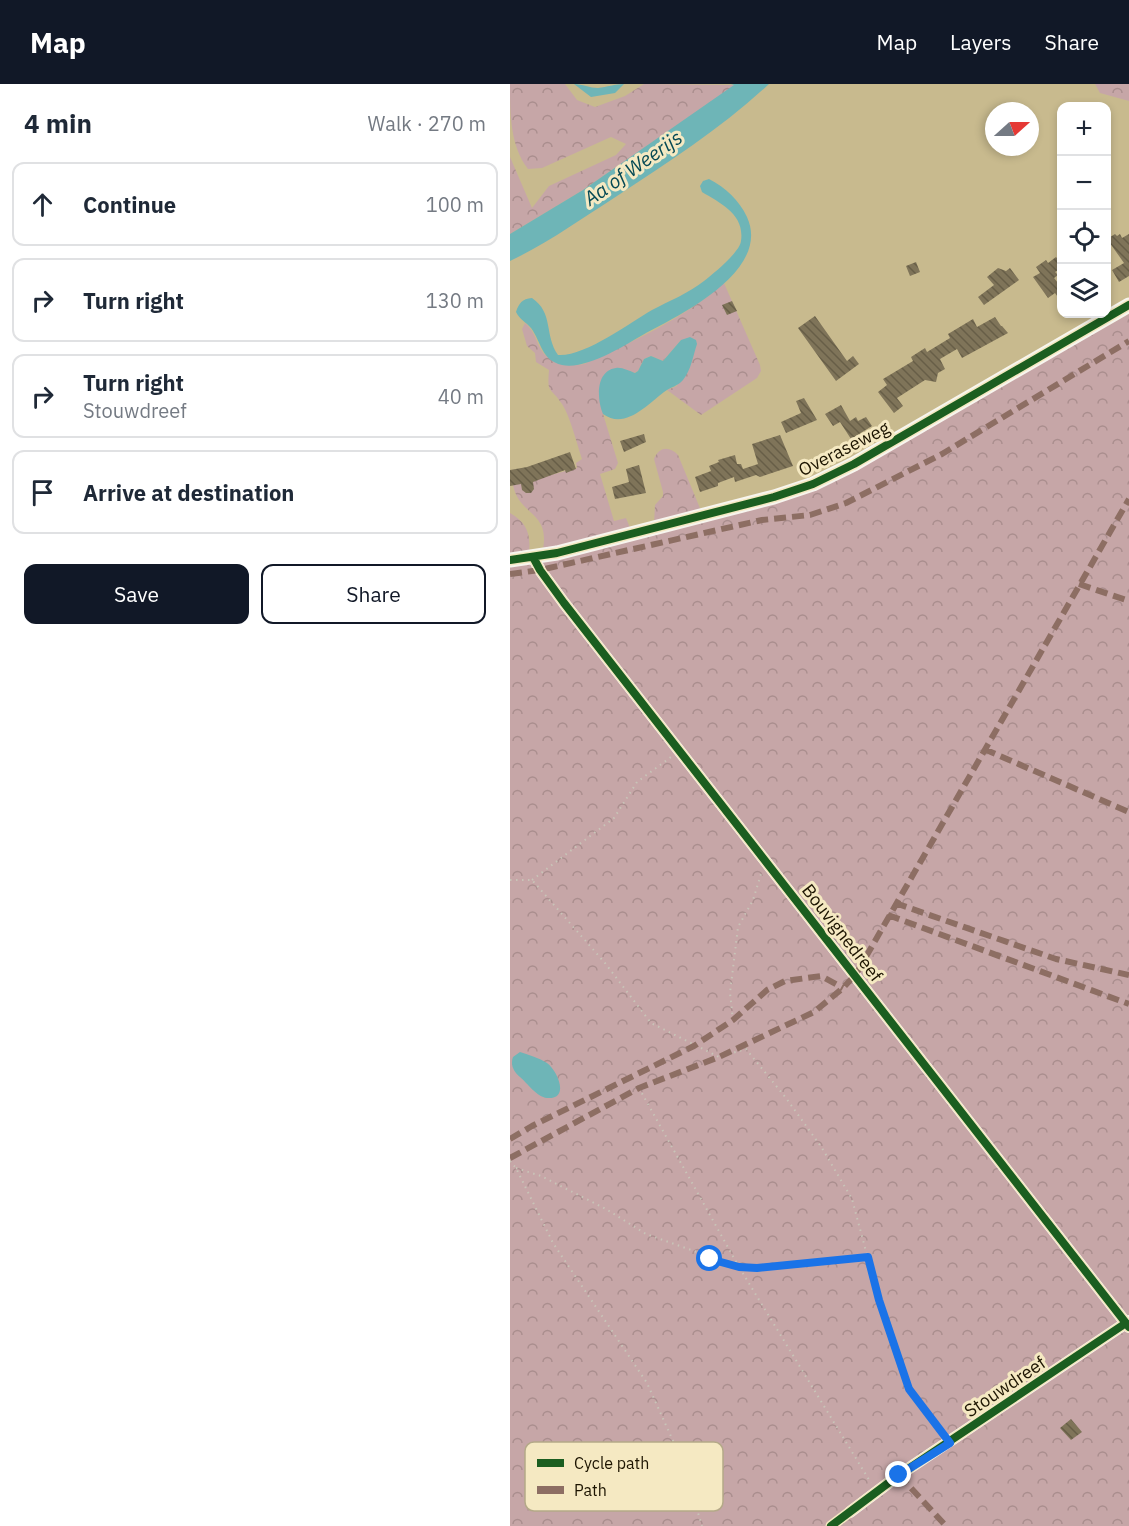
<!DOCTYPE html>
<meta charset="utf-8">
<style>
body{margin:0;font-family:"IBM Plex Sans",sans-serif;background:#f6f6f7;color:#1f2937}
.controls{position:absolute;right:18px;top:18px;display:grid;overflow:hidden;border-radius:12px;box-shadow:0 3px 9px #0003}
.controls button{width:54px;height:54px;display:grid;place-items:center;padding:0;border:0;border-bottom:2px solid #e0e1e3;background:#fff;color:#1f2937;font:30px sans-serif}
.compass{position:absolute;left:475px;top:18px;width:54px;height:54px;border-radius:50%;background:#fff;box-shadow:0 3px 9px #0003;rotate:69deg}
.stop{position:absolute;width:18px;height:18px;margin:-14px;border:4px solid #1a73e8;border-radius:50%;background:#fff}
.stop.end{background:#1a73e8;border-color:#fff;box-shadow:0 2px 6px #0008}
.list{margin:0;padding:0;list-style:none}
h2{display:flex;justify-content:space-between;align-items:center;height:78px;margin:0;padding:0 24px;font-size:26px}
h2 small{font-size:20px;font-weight:400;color:#747a83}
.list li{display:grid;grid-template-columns:39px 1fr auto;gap:18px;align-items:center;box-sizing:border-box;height:84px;margin:0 12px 12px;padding:0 12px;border:2px solid #e0e1e3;border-radius:12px}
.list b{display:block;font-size:22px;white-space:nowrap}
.list p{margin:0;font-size:20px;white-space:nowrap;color:#747a83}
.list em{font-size:20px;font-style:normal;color:#747a83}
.actions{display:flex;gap:12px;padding:18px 24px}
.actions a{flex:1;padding:14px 0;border:2px solid #111827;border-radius:12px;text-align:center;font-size:21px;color:#111827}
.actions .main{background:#111827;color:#fff}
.icon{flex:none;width:33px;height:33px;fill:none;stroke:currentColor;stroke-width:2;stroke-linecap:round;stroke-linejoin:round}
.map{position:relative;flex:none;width:619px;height:1442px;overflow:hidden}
header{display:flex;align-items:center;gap:36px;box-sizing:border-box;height:84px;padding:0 30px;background:#111827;color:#fff}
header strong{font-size:28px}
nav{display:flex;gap:33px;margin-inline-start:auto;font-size:21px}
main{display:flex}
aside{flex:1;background:#fff}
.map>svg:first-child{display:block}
.forest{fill:url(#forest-crowns)}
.water{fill:#6eb5b7}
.building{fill:url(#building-back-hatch)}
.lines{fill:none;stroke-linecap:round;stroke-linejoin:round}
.path{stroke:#c9c4b8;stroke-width:2;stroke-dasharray:1.5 4.5;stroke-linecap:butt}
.minor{stroke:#f7f5ee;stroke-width:12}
.tertiary{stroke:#f7f5ee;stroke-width:15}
.quiet{stroke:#8d6e63;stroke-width:6;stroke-dasharray:12 6;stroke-linecap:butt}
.cycleway-casing{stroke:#f5e9c2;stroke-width:11}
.cycleway{stroke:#1b5e20;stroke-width:8}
.route{stroke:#1a73e8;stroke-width:8}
.labels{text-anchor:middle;stroke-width:6;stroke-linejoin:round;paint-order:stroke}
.street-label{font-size:18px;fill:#1c1400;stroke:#f5e9c2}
.water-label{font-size:20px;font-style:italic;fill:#074a55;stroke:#f5e9c2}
.key{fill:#f5e9c2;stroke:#b4a988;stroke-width:1.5}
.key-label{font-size:16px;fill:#1c1400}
</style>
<header>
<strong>Map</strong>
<nav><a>Map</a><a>Layers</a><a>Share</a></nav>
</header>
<main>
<aside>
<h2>4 min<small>Walk · 270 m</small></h2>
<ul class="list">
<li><svg class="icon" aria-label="ahead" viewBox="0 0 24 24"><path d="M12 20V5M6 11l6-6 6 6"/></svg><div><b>Continue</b></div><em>100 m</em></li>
<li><svg class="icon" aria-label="right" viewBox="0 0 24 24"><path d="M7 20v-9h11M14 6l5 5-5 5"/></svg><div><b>Turn right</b></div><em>130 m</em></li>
<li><svg class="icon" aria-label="right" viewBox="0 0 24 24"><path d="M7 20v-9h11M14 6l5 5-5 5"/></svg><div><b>Turn right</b><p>Stouwdreef</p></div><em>40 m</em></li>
<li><svg class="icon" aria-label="arrive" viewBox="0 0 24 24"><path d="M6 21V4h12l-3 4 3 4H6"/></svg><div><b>Arrive at destination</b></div></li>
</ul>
<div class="actions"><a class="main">Save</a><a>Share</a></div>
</aside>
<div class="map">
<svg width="619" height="1442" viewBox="0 0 619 1442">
<defs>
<pattern id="forest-crowns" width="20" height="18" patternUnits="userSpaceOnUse" patternTransform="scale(1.5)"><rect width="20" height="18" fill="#c6a6a7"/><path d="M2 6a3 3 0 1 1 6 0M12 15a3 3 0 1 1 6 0" fill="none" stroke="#aa8e8e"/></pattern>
<pattern id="building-back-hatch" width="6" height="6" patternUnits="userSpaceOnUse" patternTransform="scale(1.5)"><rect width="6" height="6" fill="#7f7459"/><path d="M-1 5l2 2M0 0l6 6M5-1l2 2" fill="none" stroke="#675e47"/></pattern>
</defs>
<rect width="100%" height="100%" fill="#c8ba8e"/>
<path class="forest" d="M0 0H55L67 16 85 23 115 12 134 0 225 1 73 106 0 150V73L22 124 39 102 106 71 116 60 101 53 32 84 18 85C0 62 0 29 0 0Z
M585 0H619V17L590 9Z
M214 199 250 281 251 287 247 294 191 331 157 306 167 302 171 256 153 277 141 272 134 275 128 287 124 289 112 285 93 330 108 379 105 385 90 390 104 437 116 434 121 446 144 440 145 421 153 412V408L144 375C149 362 160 362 168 371L192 429 273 414 409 345 619 230V1442H0V429C16 438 21 449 19 468L33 465C40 427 9 432 3 401L67 384 66 379 72 375C67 360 60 332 52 320 40 302 37 311 39 286L26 278 25 269 17 262 12 245 15 239C22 245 25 252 28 260 37 280 54 283 74 280 122 258 175 234 214 199Z"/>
<path class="water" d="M64 0C72 0 80 4 88 4 97 3 105 0 114 0L105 9 81 13Z
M221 0H259C213 43 159 78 107 112 71 135 38 159 0 177V150L73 106 224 1Z
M199 95C216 104 229 116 237 133 261 186 174 229 136 249 115 261 77 286 52 281 31 276 32 259 21 244 16 238 10 236 6 228 9 219 12 215 22 214 44 229 34 251 48 271 74 273 120 239 142 226 159 217 179 209 194 197 203 190 230 168 231 157 235 130 210 119 192 108L190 102 193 97Z
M180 253 186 256 187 260C183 272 181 286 173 296 168 302 161 303 154 308 137 321 115 346 93 330 87 316 85 287 106 284 112 283 119 287 125 289L128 287 134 275 141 272 153 277 171 256Z
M10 968C19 971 29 974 37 979 48 987 60 1016 37 1014 27 1013 17 999 10 993 4 988 0 981 3 973Z"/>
<path class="building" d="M605 150 607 152 610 150 612 154 619 150V192L609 198 602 186 614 179 597 155Z
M546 173 552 180V183L545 188 548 191 544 194 552 204V219L545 209 538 214 523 193 530 189 526 183 536 176 538 179Z
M406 178 410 188 400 192 396 182Z
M488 184 496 187 500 184 509 196 474 221 468 213 484 201 477 193Z
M222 217 227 227 217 231 212 221Z
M305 232 337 277 343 272 349 280 326 297 288 244Z
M485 233 491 242H492L498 249 452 274 447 265 430 275 435 285 428 289 426 298 415 296 387 314 393 322 384 329 368 308 377 301 373 295 403 277 401 273 415 264 417 268 440 254 438 250 463 235 467 243Z
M294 314 307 336 276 349 271 338 291 329 286 317Z
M331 321 340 337 346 333 348 337 356 333 362 342 341 355 330 338 323 342 315 330Z
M134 350 136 358 114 368 110 357Z
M270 351 283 382 250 393 246 391 225 398 224 393 208 399V402L190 408 185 393 201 387 199 382 209 378 208 376 225 371 227 380H231L233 385 248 380 242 360Z
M60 368 66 385 56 389 55 386 23 398 24 405 21 409H16L12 406 11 400 0 402V386L17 383Z
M129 381 136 409 105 415 102 403 119 398 116 385Z
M561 1335 572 1348 561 1356 550 1344Z"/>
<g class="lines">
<path class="path" d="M0 796H22L95 879 141 939 209 973 236 965 276 1014 312 1064 342 1115 369 1216 399 1305 432 1350
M22 796 104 734 127 698 161 673
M223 936 220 909 228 843 243 816 251 790
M129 1004 229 1183 247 1184 358 1174
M0 1077 6 1084 43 1159 137 1299 173 1379 192 1442
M6 1084 31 1092 96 1125 136 1150 229 1183 361 1399"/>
<path class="minor" d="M23 473 30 486 54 519 619 1243
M340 1428 389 1391 619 1237"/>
<path class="tertiary" d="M0 476 47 469 264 413 303 400 344 380 619 221"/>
<path class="quiet" d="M0 490 30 486 252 436 300 431 336 419 432 370 619 257
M569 500 619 517
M474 665 619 728
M385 819 546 875 619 891
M378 831 619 920
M0 1055 22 1042 184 962 223 936 257 906 275 897 311 892 333 904
M0 1074 129 1004 209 973 304 928 333 904 346 890 619 415
M389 1391 436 1442"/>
<g class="cycleway-casing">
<path id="cycleway" d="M23 473 30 486 54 519 619 1243
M0 476 47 469 264 413 303 400 344 380 619 221
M321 1442 389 1391 616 1239"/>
</g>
<use href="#cycleway" class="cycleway"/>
</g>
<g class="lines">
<path class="route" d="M200 1175 229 1183 247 1184 358 1173 369 1216 399 1305 440 1359 389 1391"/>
</g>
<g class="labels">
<g class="street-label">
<text transform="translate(334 365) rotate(-27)" y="6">Overaseweg</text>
<text transform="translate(332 849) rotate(52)" y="6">Bouvignedreef</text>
<text transform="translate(495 1303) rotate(-34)" y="6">Stouwdreef</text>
</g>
<g class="water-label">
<text transform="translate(123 84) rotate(-35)" y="7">Aa of Weerijs</text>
</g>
</g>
<rect x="15" y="1358" width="198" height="69" rx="9" class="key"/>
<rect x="27" y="1375" width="27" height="8" fill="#1b5e20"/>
<rect x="27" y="1402" width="27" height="8" fill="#8d6e63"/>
<g class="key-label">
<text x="64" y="1385">Cycle path</text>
<text x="64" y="1412">Path</text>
</g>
</svg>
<div class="controls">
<button>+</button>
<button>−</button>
<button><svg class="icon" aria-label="locate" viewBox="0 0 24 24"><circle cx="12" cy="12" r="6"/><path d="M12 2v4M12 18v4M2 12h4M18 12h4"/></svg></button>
<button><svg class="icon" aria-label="layers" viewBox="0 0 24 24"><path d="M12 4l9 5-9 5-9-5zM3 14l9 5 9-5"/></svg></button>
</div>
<svg class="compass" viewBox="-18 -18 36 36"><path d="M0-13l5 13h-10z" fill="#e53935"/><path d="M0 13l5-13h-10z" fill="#747a83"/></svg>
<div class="stop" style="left:200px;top:1175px"></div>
<div class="stop end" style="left:389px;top:1391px"></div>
</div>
</main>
